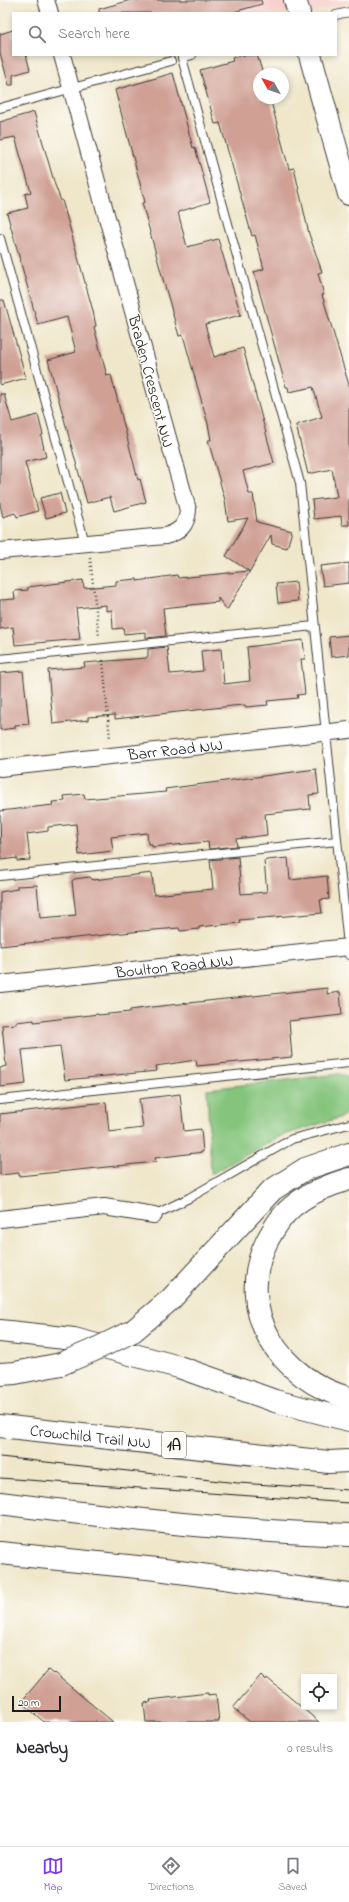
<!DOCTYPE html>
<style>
body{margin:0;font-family:"Indie Flower",sans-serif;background:#f7f7f7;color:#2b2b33}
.controls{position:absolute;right:12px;bottom:12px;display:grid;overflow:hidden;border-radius:0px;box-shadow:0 2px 6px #0003}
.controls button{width:36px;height:36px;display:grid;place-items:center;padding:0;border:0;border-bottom:1px solid #e1e1e2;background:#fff;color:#2b2b33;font:20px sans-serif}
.compass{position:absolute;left:253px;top:68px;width:36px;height:36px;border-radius:50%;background:#fff;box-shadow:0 2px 6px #0003;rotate:310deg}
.scale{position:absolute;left:12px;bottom:10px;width:49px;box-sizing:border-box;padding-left:4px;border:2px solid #1c1c1c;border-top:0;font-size:11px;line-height:14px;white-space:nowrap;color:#1c1c1c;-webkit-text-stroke:3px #fdfcf7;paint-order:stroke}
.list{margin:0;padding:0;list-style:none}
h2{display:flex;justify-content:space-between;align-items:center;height:52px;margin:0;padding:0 16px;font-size:17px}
h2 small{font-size:13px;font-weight:400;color:#7c7c81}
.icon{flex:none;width:22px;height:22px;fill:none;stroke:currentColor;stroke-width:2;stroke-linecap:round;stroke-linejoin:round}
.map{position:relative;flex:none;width:349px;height:1722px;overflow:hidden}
.search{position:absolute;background:#fff;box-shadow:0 2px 6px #0003;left:12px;right:12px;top:12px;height:44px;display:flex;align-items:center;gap:10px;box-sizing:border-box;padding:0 14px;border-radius:0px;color:#7c7c81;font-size:15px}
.sheet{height:124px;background:#fff}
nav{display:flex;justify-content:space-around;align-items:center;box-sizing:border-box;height:56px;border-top:1px solid #e1e1e2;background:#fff;font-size:11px;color:#7c7c81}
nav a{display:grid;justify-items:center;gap:2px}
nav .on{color:#7c3aed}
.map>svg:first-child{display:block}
.built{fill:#f7d0cd}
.green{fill:#84c47c;stroke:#50704c}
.building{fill:#d0a095}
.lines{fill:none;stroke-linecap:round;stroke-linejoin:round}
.lane-casing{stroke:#3c3a36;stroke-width:10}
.street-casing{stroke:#3c3a36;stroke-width:18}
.secondary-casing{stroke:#3c3a36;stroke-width:24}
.highway-casing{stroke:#3c3a36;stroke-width:24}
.path{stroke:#3c3a36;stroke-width:2.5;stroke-dasharray:1 3;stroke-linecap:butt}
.lane{stroke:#fff;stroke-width:8}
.street{stroke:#fff;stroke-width:16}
.secondary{stroke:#fff;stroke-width:22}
.highway{stroke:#fff;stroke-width:22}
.tram{stroke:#1c1c1c;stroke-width:1}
.highway-bridge-casing{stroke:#3c3a36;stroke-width:24;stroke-linecap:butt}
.highway-bridge{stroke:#fff;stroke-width:22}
.labels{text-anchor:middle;stroke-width:3;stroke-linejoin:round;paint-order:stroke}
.shield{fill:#fdfcf7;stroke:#605f5e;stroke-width:1}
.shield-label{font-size:15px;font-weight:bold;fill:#1c1c1c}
.street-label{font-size:16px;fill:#1c1c1c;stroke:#fdfcf7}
</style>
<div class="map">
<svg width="349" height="1722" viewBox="0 0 349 1722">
<rect width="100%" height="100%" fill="#fdfcf7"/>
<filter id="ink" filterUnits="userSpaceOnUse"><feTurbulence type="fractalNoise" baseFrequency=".025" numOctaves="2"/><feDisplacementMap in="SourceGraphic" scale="8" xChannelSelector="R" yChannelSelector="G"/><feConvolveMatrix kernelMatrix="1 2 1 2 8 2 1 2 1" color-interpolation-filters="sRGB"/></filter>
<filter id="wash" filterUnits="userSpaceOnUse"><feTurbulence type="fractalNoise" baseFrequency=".012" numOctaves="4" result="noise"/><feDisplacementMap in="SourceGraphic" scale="16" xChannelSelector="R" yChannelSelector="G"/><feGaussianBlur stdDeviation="0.9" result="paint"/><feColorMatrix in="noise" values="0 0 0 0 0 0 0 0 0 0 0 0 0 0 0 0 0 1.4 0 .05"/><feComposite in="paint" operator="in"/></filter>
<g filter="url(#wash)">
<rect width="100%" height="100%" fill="#f0e7cb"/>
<path class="built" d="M167 0H349V3L312 13H171Z"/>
<path class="green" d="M339 1074 349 1077V1110L342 1117 281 1136 211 1174 207 1089Z"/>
<g id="blocks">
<path class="building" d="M131 0H261L262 4 230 13H99V9Z
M13 30V55H26L30 70 13 75V85H9L0 53V34Z
M242 55H257L263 74H259V98H270L289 169 294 168 309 234 322 272 318 273 324 295H322L349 385V525H342L341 516 314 519 312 500 337 497 332 469 308 474 296 425 322 417 313 387 289 392 288 387H286L254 272 264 269 255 235 252 236 220 123 215 124 200 70 233 61 232 58Z
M173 73 193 148 195 147 210 202 178 212 187 247 218 239 241 315 205 324 214 357 243 348 274 463 243 471 249 494H253L257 522 292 531 287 548 272 544 271 535 227 610 218 598V602L163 608 166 636 146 638V632L124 634 123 628 113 629 112 610 106 611V605L76 608 80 639 15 645 13 627 0 629V600L15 599 14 591 28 590V587L83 580 84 588 116 585V581L137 579V581L177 575 178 578 249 571 226 556 248 518 228 521 225 500 208 440H211L208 424 183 335 179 336 161 272 142 203 145 202 115 90Z
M34 112 55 185 61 201 62 200 93 311 96 326 94 327 107 376 111 375 138 480 140 479 146 502 114 511 110 497 87 503 48 360 76 352 67 317 38 325 7 213 28 208 25 194 31 192 15 137 0 140V122Z
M0 300H4L26 378 0 385Z
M0 394H4L12 422 38 415 43 435 41 436 46 457 25 462 38 511 17 517 15 513 3 517 0 505Z
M60 493 65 513 46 518 40 498Z
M349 563V583L323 586 320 566Z
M296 582 298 601 278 603 276 584Z
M349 635V655L331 657 329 637Z
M303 640 305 659H301L305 694 297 695 298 698 267 701 268 705 246 707 245 705 232 706 115 719V715L88 717V720L53 724 48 670 85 667 84 663 146 658 148 656V649L167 647 170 674 203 671 201 651 221 649 224 684 250 681 247 647Z
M23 671 29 724 15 725V728L0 730V673Z
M316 769 319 794 309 795 310 809 265 814 267 835 236 839 237 846 209 849 208 842 152 847V844H148L147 833 111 837 113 851 79 855 76 824 48 827V831L27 834 30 860 17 861V858L1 860 0 811 53 805 52 802 65 801 64 796 84 794 85 799 166 792 165 789Z
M238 857 241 894 267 892 264 861 267 860 288 858 290 880 327 876 329 899 320 900 322 913 239 920 240 923 199 927V929L180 931 179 928 142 931 0 946V892L17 889V886L37 885 40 918 76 915 72 881 74 879 90 877 93 880 152 873 154 895 213 889 210 860Z
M327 988V994L340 992 342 1015 289 1021 292 1057 197 1066 196 1060 156 1066 157 1071 65 1080 60 1046 22 1050 26 1084 0 1087V1068L6 1066 2 1025 16 1024V1022L34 1020V1022L98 1014V1015L130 1012V1010L152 1007Z
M180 1094 184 1131 201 1129 203 1152 155 1158 156 1162 19 1176V1173L0 1175V1114L106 1102 109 1132 143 1128 139 1099Z
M48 1670 53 1674 54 1673 113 1722H44L21 1702Z
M261 1675 266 1680 267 1678 319 1722H250L233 1708Z
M208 1693V1695L216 1694 219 1722H146L144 1703 151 1702 150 1700Z"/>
</g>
</g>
<g filter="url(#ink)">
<use href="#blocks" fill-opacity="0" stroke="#3c3a36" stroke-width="1"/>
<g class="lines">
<g class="lane-casing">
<path id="lane" d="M336 15 349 12
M192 55 182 58 300 483 349 955
M0 108 171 61
M0 238 85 543
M0 659 314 626
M0 876 337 841
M0 1100 349 1063
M154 1215 189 1198 292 1139 349 1124"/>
</g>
<g class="street-casing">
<g id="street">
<path d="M46 0 50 13"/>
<path d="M0 551 165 536C180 532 187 525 188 510L62 55"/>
<path id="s1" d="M0 768 349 730"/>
<path id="s2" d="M0 984 349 947"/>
<path d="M0 1219 104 1207 154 1215"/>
</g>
</g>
<g class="secondary-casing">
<path id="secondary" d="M295 0 299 13
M310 55 349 194"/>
</g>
<g class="highway-casing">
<g id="highway">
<path d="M349 1179C329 1185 308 1193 292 1207 281 1216 274 1228 267 1241 233 1309 280 1380 349 1398"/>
<path d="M0 1331 74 1339 179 1367 275 1401 349 1420"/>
<path d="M133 1331 171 1299 272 1190 305 1169 349 1154"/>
<path d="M0 1374 15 1373 61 1364"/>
<path id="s3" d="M0 1426 329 1462 349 1461"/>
<path d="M0 1503C116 1518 232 1531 349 1535"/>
<path d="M0 1553 157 1569 349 1595"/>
</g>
</g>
<path class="path" d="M90 558 99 637
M103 660 110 740"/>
<use href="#lane" class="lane"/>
<use href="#street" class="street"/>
<use href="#secondary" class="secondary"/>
<use href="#highway" class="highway"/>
<path class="tram" d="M0 1457 238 1483 349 1490
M0 1478 349 1503"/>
<g class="highway-bridge-casing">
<path id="highway-bridge" d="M61 1364 94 1350 133 1331"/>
</g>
<use href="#highway-bridge" class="highway-bridge"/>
</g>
</g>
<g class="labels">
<rect class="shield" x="162" y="1432" width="24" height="26" rx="3"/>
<g class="shield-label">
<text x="174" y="1450">1A</text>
</g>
<g class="street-label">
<text transform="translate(152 381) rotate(75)" y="6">Braden Crescent NW</text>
<text dy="6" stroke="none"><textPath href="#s1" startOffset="176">Barr Road NW</textPath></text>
<text dy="6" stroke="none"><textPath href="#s2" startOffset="175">Boulton Road NW</textPath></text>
<text dy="6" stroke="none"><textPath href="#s3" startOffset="91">Crowchild Trail NW</textPath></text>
</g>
</g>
</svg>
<div class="controls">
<button><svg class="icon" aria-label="locate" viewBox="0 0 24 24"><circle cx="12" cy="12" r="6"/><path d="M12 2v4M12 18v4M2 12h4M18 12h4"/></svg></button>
</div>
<svg class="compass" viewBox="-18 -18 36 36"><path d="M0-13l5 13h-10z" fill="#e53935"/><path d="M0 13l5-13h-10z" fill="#7c7c81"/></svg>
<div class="scale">20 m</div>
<div class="search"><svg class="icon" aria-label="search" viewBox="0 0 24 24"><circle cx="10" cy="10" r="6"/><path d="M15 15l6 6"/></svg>Search here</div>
</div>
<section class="sheet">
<h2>Nearby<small>0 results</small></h2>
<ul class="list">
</ul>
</section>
<nav>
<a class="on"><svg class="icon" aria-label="map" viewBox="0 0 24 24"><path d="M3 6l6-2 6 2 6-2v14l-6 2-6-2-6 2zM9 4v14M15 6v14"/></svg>Map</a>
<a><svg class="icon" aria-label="directions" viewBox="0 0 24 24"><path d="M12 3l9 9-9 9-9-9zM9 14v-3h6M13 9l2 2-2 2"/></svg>Directions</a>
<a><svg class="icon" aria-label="saved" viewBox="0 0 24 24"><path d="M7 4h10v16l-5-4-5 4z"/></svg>Saved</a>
</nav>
